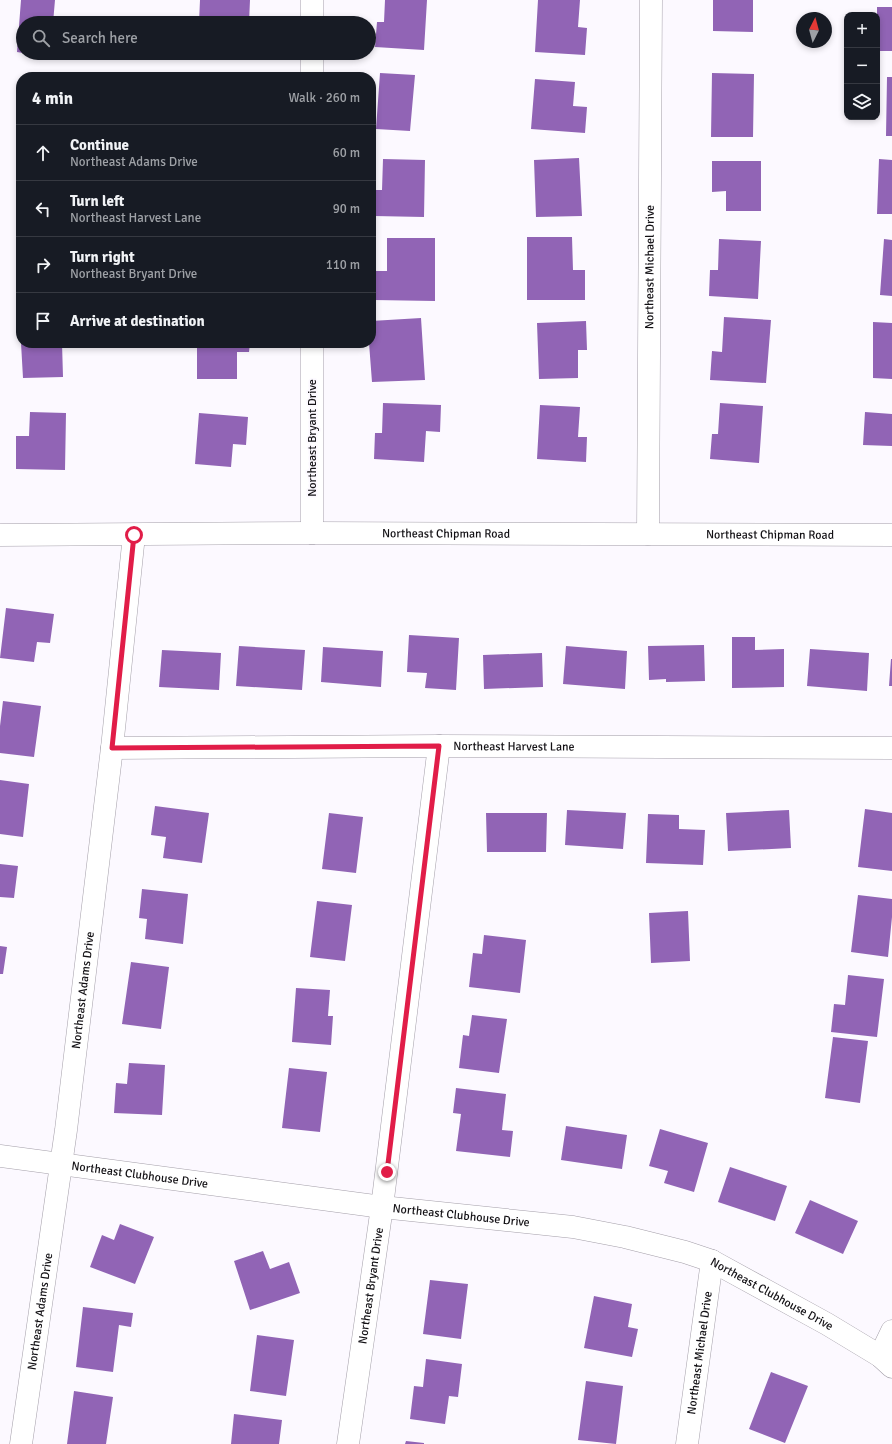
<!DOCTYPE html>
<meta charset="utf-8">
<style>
body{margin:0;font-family:Signika,sans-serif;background:#20242c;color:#f1f3f6}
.controls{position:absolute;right:12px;top:12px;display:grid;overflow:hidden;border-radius:8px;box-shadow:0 2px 6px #0003}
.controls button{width:36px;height:36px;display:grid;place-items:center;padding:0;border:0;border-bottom:1px solid #363941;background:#171b24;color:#f1f3f6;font:20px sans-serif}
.compass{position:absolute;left:796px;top:12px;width:36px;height:36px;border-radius:50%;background:#171b24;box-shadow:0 2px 6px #0003;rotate:6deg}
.stop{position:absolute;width:12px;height:12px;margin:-9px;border:3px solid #e11d48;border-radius:50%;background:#fff}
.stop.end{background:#e11d48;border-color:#fff;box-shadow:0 1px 4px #0008}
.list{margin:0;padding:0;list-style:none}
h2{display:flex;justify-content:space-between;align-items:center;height:52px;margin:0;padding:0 16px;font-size:17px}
h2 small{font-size:13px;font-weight:400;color:#9ea1a6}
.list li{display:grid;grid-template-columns:26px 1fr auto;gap:12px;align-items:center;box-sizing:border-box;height:56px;padding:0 16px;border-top:1px solid #363941}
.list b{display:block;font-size:15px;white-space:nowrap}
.list p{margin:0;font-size:13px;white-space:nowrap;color:#9ea1a6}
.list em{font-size:13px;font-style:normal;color:#9ea1a6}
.icon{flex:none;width:22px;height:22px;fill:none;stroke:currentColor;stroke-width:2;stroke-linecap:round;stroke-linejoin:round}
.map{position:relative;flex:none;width:892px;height:1444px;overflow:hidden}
.search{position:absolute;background:#171b24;box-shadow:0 2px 6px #0003;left:16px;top:16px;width:360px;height:44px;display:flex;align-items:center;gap:10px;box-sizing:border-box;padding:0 14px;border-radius:22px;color:#9ea1a6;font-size:15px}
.panel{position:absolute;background:#171b24;box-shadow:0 2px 6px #0003;left:16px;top:72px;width:360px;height:276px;border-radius:16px}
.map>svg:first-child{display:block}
.building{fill:#9164b5}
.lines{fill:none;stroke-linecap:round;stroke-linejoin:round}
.street-casing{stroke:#a49fa9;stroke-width:23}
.street{stroke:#fff;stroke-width:22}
.route{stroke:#e11d48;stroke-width:5}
.labels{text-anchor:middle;stroke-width:3.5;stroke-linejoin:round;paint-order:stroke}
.street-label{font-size:12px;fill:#131115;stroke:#fcf9ff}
</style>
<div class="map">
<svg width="892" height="1444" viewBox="0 0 892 1444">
<rect width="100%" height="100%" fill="#fcf9ff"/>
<path class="building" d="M21 0H55L53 23H23V53L17 52Z
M200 0H250L249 23H199Z
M385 0H427L424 50 375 47 377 22H384Z
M538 0H580L578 27 587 28 585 55 535 52Z
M713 0H753V32L713 31Z
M877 7H892V51H877Z
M198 53H236V56L198 54Z
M380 73 415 75 410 131 376 129Z
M712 73 754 74 753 137H711Z
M887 77H892V136H886Z
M535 79 575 82 573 106 587 107 585 133 531 129Z
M20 95H21V135L17 134Z
M579 158 582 216 536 217 534 160Z
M383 159 425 160 424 217 374 216V190H382Z
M879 159 892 160V214H877Z
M712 161H761V211H726V191L712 192Z
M20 192H21V216H18Z
M527 237H572L573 270H585V300H527Z
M387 238H435V301L374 300V271H387Z
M719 239 761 241 758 299 709 296 710 270H718Z
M884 239 892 240V296L880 295Z
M20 260H21V297H18Z
M724 317 771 320 766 383 710 380 712 351 722 352Z
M421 318 425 380 372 382 369 343H371V321Z
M586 321 587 350H578V378L539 379 537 323Z
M873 322 892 323V379L873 378Z
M21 343H62L63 377 23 378Z
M197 343H250L249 352H237V379H197Z
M383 403 441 405 440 432 426 431 424 462 374 459 375 433H382Z
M720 403 763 406 759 463 710 459 712 434H718Z
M540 405 580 407 578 437H587L586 462 537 459Z
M30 412 66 413 65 470 16 469V436H29Z
M865 412 892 414V446L863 445Z
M199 413 248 417 246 445 233 444 231 467 195 464Z
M6 608 54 614 50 643 37 642 34 662 0 658Z
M409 635 459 638 456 690 425 688 427 673 407 672Z
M732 637H755V650L784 649V687L732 688Z
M704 645 705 681 666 682V679L649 680 648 646Z
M239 646 305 650 302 690 236 686Z
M566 646 627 651 625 689 563 684Z
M323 647 383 651 381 687 321 682Z
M810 649 869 653 867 691 807 686Z
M162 650 221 653 219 690 159 687Z
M542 653 543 687 484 689 483 655Z
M891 659H892V686H889Z
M3 701 41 706 34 757 0 753V726Z
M0 780 29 784 23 837 0 834Z
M155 806 209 813 202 863 163 858 166 837 151 835Z
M865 809 892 813V871L858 867Z
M567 810 626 813 623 849 565 845Z
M789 810 791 848 728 851 726 813Z
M329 813 363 817 356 873 322 869Z
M486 813H547L546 852H487Z
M648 814 679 815V829L705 830 703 865 646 863Z
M0 864 18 866 14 898 0 897Z
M142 889 188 894 183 944 145 939 147 919 139 918Z
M858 895 892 899V917L888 957 851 952Z
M317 901 352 905 345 961 310 957Z
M688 911 690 961 651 963 649 913Z
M484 935 526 940 520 993 469 987 473 953 482 954Z
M0 946 7 947 3 974H0Z
M131 962 169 967 161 1029 122 1024Z
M848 975 884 979 877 1037 831 1032 834 1004 845 1005Z
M296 988 330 990 328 1016H333L331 1045 292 1042Z
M472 1015 507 1019 499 1073 459 1068 463 1035 469 1036Z
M833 1037 868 1041 860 1103 825 1098Z
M129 1063 165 1065 162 1115 114 1113 116 1083 127 1084Z
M289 1068 327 1072 320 1132 282 1128Z
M456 1088 506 1094 502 1130 513 1131 510 1157 456 1151 461 1114 453 1113Z
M566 1126 627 1135 622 1169 561 1160Z
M660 1129 708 1143 694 1192 664 1183 668 1171 649 1166Z
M730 1167 787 1186 775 1221 718 1202Z
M810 1200 858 1221 843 1254 795 1233Z
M120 1224 154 1237 135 1284 90 1267 102 1235 114 1240Z
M263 1251 270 1269 289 1262 300 1293 250 1310 234 1261Z
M430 1280 468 1284 461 1339 423 1334Z
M594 1296 632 1304 628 1327 638 1329 632 1357 584 1348Z
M83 1307 133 1313 131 1327 119 1325 113 1372 76 1367Z
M257 1335 294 1340 286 1396 250 1391Z
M426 1359 462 1364 458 1397 449 1396 445 1424 410 1419 414 1386 423 1387Z
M771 1372 808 1386 785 1443 749 1429Z
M586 1381 623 1386 616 1444 578 1440Z
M74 1391 113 1397 106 1444H67Z
M234 1414 282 1420 279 1444H231Z
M406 1441 424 1443V1444H405Z"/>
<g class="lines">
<g class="street-casing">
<g id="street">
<path d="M312 23V0"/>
<path d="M312 77V53"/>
<path d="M312 533V343"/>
<path id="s1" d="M648 534 651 0"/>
<path id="s2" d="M0 535 312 533 892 535"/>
<path id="s3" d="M112 748 439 746 892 748"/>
<path id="s4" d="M0 1156 382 1207 573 1227 625 1237 685 1252 712 1261 827 1324 880 1356 892 1367"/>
<path d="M880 1356 892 1331"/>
<path id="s5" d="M21 1444 66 1130 112 748 134 535"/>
<path id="s6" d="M348 1444 382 1207 439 746"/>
<path id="s7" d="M687 1444 712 1261"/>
</g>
</g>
<use href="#street" class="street"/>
</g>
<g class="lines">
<path class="route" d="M134 535 112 748 439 746 387 1172"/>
</g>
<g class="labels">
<g class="street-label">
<text dy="4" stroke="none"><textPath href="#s1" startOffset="267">Northeast Michael Drive</textPath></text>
<text transform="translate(312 438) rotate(-90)" y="4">Northeast Bryant Drive</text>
<text dy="4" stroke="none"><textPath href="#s2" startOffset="446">Northeast Chipman Road</textPath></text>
<text dy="4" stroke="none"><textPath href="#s2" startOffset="770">Northeast Chipman Road</textPath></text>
<text dy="4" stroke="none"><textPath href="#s3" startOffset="402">Northeast Harvest Lane</textPath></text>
<text dy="4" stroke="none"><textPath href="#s5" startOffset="458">Northeast Adams Drive</textPath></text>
<text dy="4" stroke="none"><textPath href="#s4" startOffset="141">Northeast Clubhouse Drive</textPath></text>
<text dy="4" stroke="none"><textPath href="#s4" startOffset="465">Northeast Clubhouse Drive</textPath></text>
<text dy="4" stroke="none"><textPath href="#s6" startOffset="160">Northeast Bryant Drive</textPath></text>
<text dy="4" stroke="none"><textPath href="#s4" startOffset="789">Northeast Clubhouse Drive</textPath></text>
<text dy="4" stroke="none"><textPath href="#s5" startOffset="134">Northeast Adams Drive</textPath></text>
<text dy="4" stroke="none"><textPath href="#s7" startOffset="92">Northeast Michael Drive</textPath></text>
</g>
</g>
</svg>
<div class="controls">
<button>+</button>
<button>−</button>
<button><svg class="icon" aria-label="layers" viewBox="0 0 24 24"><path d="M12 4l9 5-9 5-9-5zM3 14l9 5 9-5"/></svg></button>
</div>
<svg class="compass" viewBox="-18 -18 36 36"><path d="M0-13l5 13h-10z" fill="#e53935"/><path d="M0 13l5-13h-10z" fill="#9ea1a6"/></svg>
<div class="stop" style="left:134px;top:535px"></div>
<div class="stop end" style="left:387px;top:1172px"></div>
<div class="search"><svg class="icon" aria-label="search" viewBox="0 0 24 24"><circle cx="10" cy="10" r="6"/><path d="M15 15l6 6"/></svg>Search here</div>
<section class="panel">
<h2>4 min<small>Walk · 260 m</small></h2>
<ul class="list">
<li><svg class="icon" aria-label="ahead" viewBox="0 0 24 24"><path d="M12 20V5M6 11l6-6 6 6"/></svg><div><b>Continue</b><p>Northeast Adams Drive</p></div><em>60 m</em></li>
<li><svg class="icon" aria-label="left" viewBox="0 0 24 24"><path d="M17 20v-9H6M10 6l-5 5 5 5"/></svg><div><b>Turn left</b><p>Northeast Harvest Lane</p></div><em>90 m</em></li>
<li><svg class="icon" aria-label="right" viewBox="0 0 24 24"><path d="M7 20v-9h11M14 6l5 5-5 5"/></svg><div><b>Turn right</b><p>Northeast Bryant Drive</p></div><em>110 m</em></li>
<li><svg class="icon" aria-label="arrive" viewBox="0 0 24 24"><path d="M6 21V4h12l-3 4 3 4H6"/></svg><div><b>Arrive at destination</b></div></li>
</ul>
</section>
</div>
